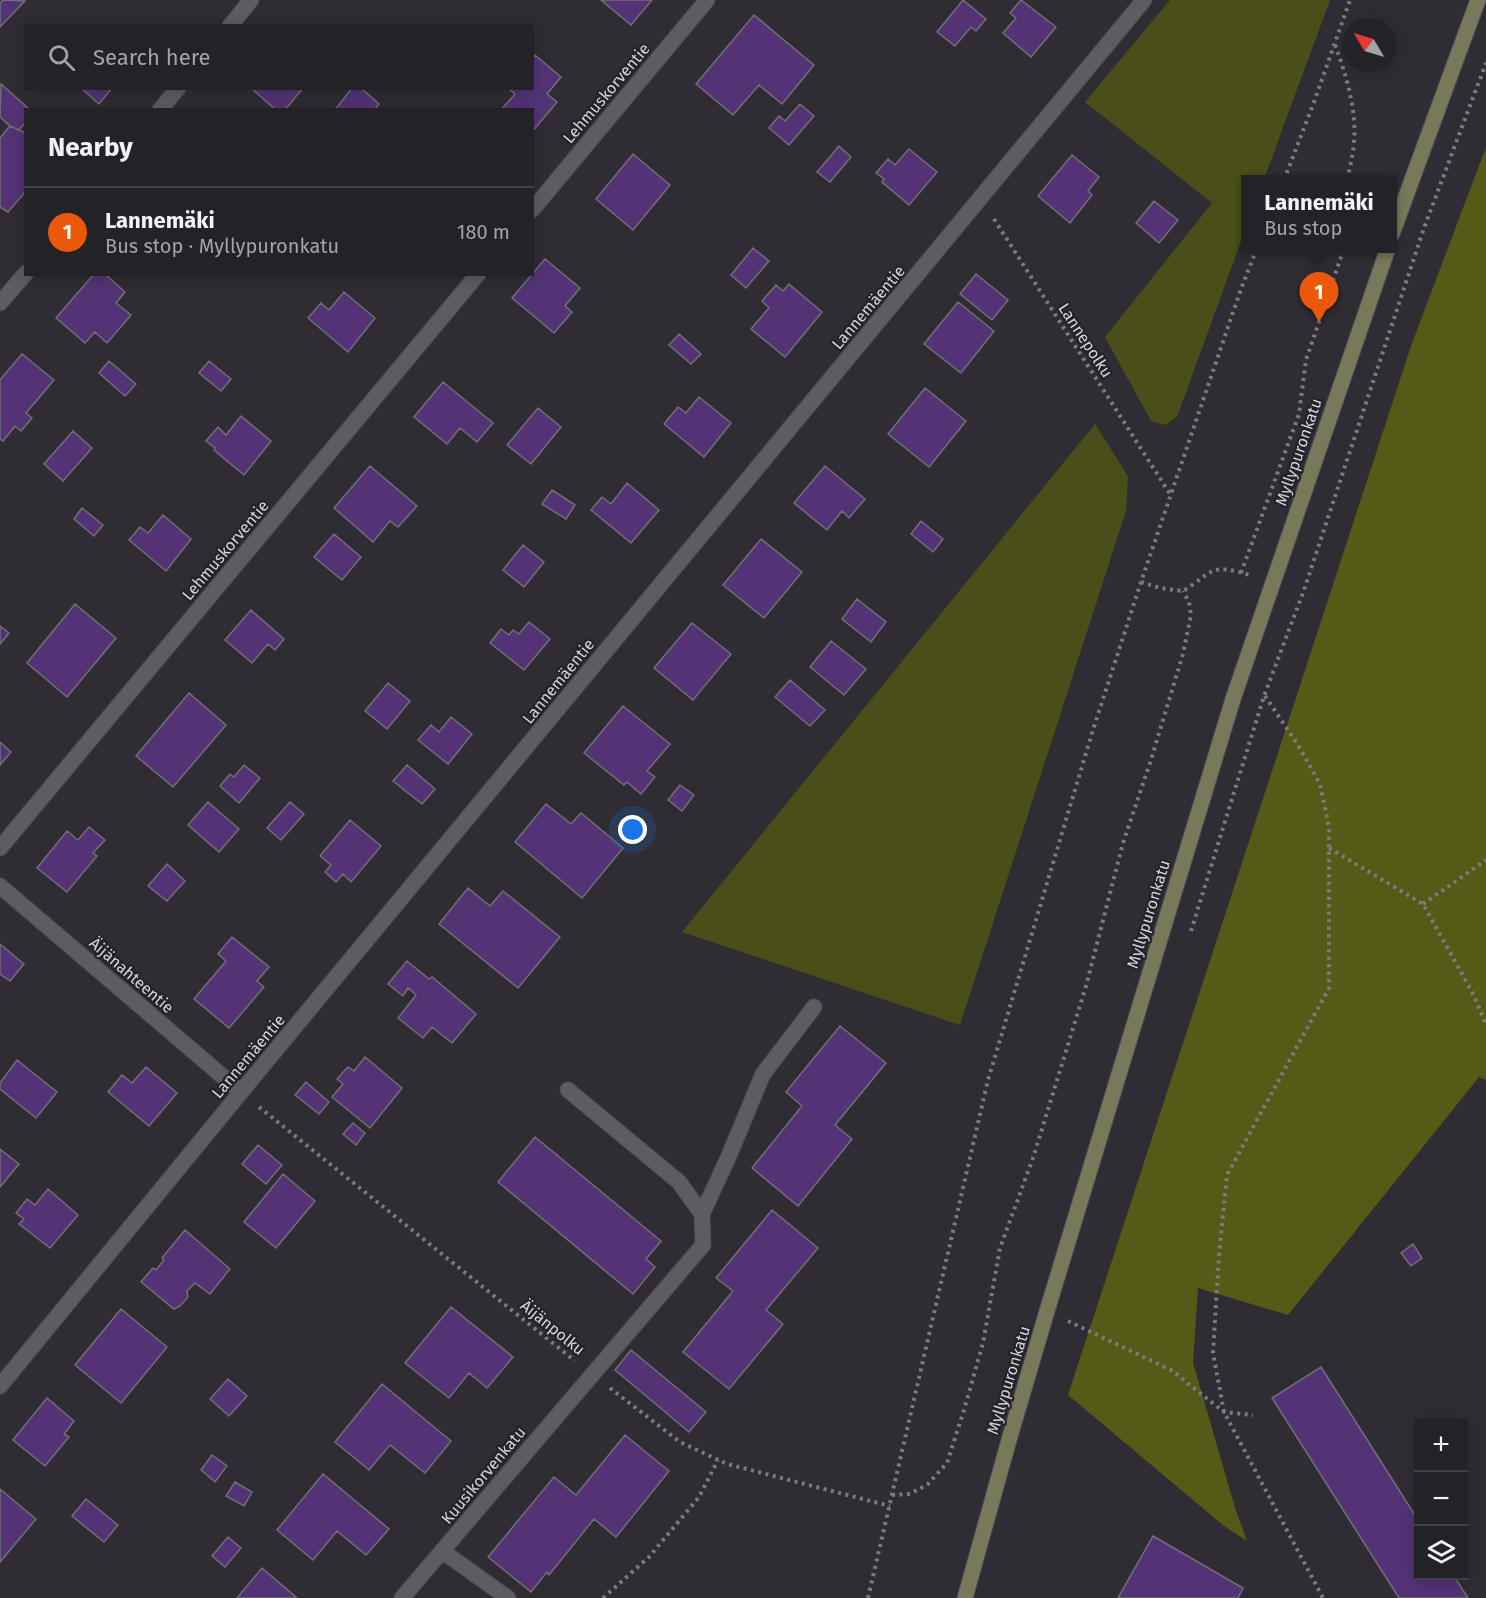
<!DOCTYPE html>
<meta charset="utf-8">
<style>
body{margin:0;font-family:"Fira Sans",sans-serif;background:#2b2a2e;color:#f1f3f6}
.controls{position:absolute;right:18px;bottom:18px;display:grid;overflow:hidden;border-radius:0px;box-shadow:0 3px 15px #0003}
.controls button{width:54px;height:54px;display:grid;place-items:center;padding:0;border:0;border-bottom:2px solid #403f43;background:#232226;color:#f1f3f6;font:30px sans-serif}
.compass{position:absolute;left:1342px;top:18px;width:54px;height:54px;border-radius:50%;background:#232226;box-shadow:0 3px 15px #0003;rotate:308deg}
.you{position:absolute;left:633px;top:830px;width:21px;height:21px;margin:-15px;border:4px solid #fff;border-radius:50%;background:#1a73e8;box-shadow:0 0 0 9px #1a73e833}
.badge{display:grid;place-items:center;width:39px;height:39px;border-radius:50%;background:#ea580c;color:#fff;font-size:20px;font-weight:700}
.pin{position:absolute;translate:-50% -50px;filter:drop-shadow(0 2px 3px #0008)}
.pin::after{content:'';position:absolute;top:32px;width:21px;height:18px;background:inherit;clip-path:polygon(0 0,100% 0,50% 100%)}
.popup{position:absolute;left:1241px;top:175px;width:156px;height:78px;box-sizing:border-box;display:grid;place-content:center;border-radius:0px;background:#232226;filter:drop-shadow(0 2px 4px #0005);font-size:20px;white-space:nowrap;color:#a3a4a7}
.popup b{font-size:22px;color:#f1f3f6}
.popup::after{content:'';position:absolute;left:50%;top:100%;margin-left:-12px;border:12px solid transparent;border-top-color:#232226}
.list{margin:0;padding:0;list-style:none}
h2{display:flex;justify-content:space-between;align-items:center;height:78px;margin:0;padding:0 24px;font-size:26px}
h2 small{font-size:20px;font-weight:400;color:#a3a4a7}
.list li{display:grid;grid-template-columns:39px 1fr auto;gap:18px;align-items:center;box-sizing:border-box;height:90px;padding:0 24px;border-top:2px solid #403f43}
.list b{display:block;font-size:22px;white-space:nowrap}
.list p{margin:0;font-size:20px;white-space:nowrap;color:#a3a4a7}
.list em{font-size:20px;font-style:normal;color:#a3a4a7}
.icon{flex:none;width:33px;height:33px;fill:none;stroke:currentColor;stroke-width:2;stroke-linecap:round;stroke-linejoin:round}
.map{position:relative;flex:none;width:1486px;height:1598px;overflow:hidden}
.search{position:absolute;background:#232226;box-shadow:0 3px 15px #0003;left:24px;top:24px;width:510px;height:66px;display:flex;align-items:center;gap:15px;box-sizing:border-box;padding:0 21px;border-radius:0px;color:#a3a4a7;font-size:22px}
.panel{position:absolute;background:#232226;box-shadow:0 3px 15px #0003;left:24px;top:108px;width:510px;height:168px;border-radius:0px}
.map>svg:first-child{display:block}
.green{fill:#4a4e18}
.forest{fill:#555a16}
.building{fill:#533376;stroke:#716f75;stroke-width:1.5}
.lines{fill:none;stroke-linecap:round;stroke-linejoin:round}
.service-casing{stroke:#4d4b50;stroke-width:17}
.minor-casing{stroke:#4d4b50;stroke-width:17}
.secondary-casing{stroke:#4d4b50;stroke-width:17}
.path{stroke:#7d7b80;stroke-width:4;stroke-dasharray:3 4.5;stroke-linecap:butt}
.service{stroke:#5e5b62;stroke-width:15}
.minor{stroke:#5e5b62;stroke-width:15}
.secondary{stroke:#78795b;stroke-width:15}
.labels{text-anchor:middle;stroke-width:4.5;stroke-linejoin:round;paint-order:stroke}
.street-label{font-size:16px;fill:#d8d6da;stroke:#252329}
</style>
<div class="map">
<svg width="1486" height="1598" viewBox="0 0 1486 1598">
<rect width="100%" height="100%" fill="#2f2d33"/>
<path class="green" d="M1170 0H1330L1264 179 1246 180 1245 230 1177 417 1165 425 1151 421 1105 337 1212 203 1085 102Z
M1095 424 1128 476 1126 511 960 1025 682 932Z"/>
<path class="forest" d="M1486 147V1080L1479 1077 1288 1315 1198 1288 1193 1363 1236 1511 1247 1541 1224 1526 1068 1395 1411 346Z"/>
<path class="building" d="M3 0 25 1 0 27V3Z
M601 0H652L631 25Z
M963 0 986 19 976 31 971 27 955 46 937 32Z
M1021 0 1056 27 1031 57 1003 33 1016 18 1010 13Z
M754 15 814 65 782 104 759 85 733 115 696 84Z
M535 55 561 77 547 94 557 102 532 132V110H501L515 94 508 88H532V59Z
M1 84 30 110H26V122L19 130 10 126 0 117Z
M81 88H112L99 104Z
M251 88H303L285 110H276Z
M352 88H361L379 104 374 110H335Z
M800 104 814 116 789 145 769 128 779 116 785 121Z
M10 126 26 133V191L8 212 0 207V138Z
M839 146 851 157 830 182 817 172Z
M909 149 937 172 909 205 882 182 884 179 876 173 888 159 895 165Z
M633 154 670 185 633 230 596 199Z
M1072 155 1099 177 1088 191 1092 195 1070 223 1038 196Z
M1154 201 1178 220 1159 243 1136 223Z
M753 248 769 261 746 288 731 275Z
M545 259 580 288 565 306 572 312 554 333 512 298Z
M94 274H105L125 292 116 303 131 315 107 343 95 332 85 343 56 318Z
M976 274 1008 300 992 320 960 294Z
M789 284 822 312 785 357 751 329 769 308 762 301 776 285 783 291Z
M344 292 375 318 348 352 308 318 321 303 329 310Z
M958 302 994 331 961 373 924 344Z
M679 334 701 354 691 364 669 345Z
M22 354 54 380 26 413 32 418 21 431 15 426 3 441 0 439V380Z
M109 361 136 384 125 396 99 373Z
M209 361 231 379 221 391 199 373Z
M443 382 493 423 477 442 460 428 447 444 414 417Z
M925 388 966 421 929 467 888 434Z
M699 397 731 423 704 457 664 424 678 407 686 413Z
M538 408 561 427 531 464 507 445Z
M241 416 271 441 244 475 214 450 215 448 206 441 218 427 226 435Z
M73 431 92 448 63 481 44 464Z
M370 466 417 506 398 527 390 521 373 542 334 508Z
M825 466 865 499 849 518 842 511 827 530 794 503Z
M627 483 659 510 631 543 591 510 602 497 611 504Z
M552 490 575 505 566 519 542 504Z
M82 508 103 525 94 536 74 519Z
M163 515 191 539 166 571 129 540 140 527 148 533Z
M921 521 943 539 933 552 911 534Z
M334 534 361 557 342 580 314 557Z
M761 539 802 572 764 618 723 585Z
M523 545 544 562 524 587 503 570Z
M857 599 886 622 871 642 842 619Z
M75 604 116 638 67 697 27 663Z
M251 610 284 639 275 650 268 644 252 663 225 640Z
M529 622 550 639 524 670 490 643 501 629 509 635 513 630 519 634Z
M692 623 731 654 693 700 654 668Z
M0 626 9 633 0 644Z
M831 641 866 669 844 695 810 667Z
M790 680 825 710 810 726 775 697Z
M388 683 410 701 387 729 365 711Z
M189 693 226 725 173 787 136 756Z
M623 706 670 744 647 771 655 777 641 794 627 782 624 785 584 753Z
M451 717 472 734 448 764 418 740 431 725 439 732Z
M0 742 11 752 0 765Z
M244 765 260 778 239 803 220 786 230 774 234 777Z
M407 765 435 789 422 804 393 781Z
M680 785 694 795 682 811 668 800Z
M208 802 239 829 219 852 188 825Z
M290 802 304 814 281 840 267 828Z
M546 804 571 824 581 813 623 848 582 898 515 842Z
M350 820 381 846 351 882 343 874 336 882 325 872 331 865 320 856Z
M89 827 105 840 93 853 97 856 67 892 37 868 67 831 78 840Z
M167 864 185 881 167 901 148 886Z
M468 888 490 906 503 891 560 937 518 988 439 924Z
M232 937 269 967 257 981 264 987 229 1028 194 999 226 961 218 954Z
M0 944 24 964 10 981 0 974Z
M407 961 429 979 432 977 476 1014 452 1043 432 1027 423 1038 398 1018 416 995 408 988 403 996 388 984Z
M840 1026 886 1063 835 1125 852 1139 798 1206 752 1168 802 1106 786 1092Z
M365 1057 402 1088 370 1128 332 1097 343 1084 337 1079 348 1067 354 1071Z
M17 1060 57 1092 36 1118 0 1089V1083Z
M146 1067 177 1093 149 1126 108 1092 122 1075 132 1083Z
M306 1082 329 1102 319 1114 295 1095Z
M353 1123 365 1133 356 1145 343 1134Z
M535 1137 661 1241 646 1259 655 1267 633 1294 498 1182Z
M258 1145 282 1165 266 1184 242 1164Z
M0 1149 19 1164 0 1187Z
M283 1174 315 1201 276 1248 244 1222Z
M48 1189 78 1215 50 1248 19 1224 24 1219 16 1213 27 1199 35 1205Z
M772 1210 818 1248 766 1310 783 1324 729 1389 683 1352 733 1291 716 1278Z
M185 1230 230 1269 210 1294 195 1283 187 1291 188 1297 180 1306 174 1309 141 1282 153 1268 156 1270 164 1260 162 1258Z
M1413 1244 1422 1258 1411 1266 1401 1253Z
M451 1307 513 1357 487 1388 469 1373 449 1398 405 1363Z
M121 1309 167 1347 121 1403 75 1365Z
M631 1350 706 1412 689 1432 615 1370Z
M1321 1367 1418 1520V1576H1454L1468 1598H1399L1272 1398Z
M228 1379 247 1396 229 1416 210 1399Z
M382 1384 451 1441 425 1473 390 1445 369 1470 335 1442Z
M47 1398 74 1421 64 1434 69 1437 45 1466 13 1440Z
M625 1435 669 1471 616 1537 594 1519 549 1575 547 1572 531 1592 488 1557 554 1477 576 1495Z
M212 1455 227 1466 215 1482 201 1470Z
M323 1474 389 1529 366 1555 337 1531 313 1560 277 1530Z
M235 1482 252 1492 244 1506 226 1496Z
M0 1489 36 1519 0 1562Z
M86 1499 118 1525 104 1542 72 1516Z
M1153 1536 1243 1588 1238 1598H1118Z
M228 1537 241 1548 225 1567 212 1556Z
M262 1568 297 1598H237Z"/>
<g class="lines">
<g class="service-casing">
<path id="service" d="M568 1090 679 1182 702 1214 703 1245 592 1375
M702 1214 728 1158 763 1074 814 1007
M442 1551 508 1598"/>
</g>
<g class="minor-casing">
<path id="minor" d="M230 26 251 0
M160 110 178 88
M532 210 707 0
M0 303 26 273
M0 848 478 274
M0 886 241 1092
M0 1386 241 1092 1144 0
M402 1598 592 1375"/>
</g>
<g class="secondary-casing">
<path id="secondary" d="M1392 234 1478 0
M965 1598 1009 1440 1047 1311 1233 699 1388 248"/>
</g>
<path class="path" d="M1335 45C1346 74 1357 111 1354 142 1353 155 1350 167 1347 180
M1284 180 1314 102 1350 0
M994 219 1170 494
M1241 573 1299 414 1306 360 1344 248
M1141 582 1160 588 1183 591C1215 571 1209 563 1250 575
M1265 696 1298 745 1320 784 1329 827V988L1227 1175 1219 1255 1213 1353 1224 1412 1323 1598
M1329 848 1423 904 1472 992 1486 1024
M1423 904 1486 860
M1191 931 1264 696 1303 593 1424 228 1486 63
M259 1107 575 1361
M1068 1321 1171 1370 1224 1412 1253 1415
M610 1388 680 1442 727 1464 890 1506
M892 1495 910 1494 928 1484 947 1463 964 1410 983 1343 1000 1248 1033 1158 1062 1064 1086 986 1123 843 1150 763 1183 654 1191 615 1189 602 1183 591
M603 1598 649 1557 699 1497 718 1460
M868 1598 988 1080 1092 733 1141 582 1241 289 1257 248"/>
<use href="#service" class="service"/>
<use href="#minor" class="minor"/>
<use href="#secondary" class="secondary"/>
</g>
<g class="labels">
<g class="street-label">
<text transform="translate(606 93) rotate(-50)" y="6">Lehmuskorventie</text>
<text transform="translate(868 307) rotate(-50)" y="6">Lannemäentie</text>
<text transform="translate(1086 340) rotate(57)" y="6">Lannepolku</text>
<text transform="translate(1298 452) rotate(-71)" y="6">Myllypuronkatu</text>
<text transform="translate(225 550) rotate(-50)" y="6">Lehmuskorventie</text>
<text transform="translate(558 681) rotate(-51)" y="6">Lannemäentie</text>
<text transform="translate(1148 914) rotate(-73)" y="6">Myllypuronkatu</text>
<text transform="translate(132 975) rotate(41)" y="6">Äijänahteentie</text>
<text transform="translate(248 1056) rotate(-50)" y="6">Lannemäentie</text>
<text transform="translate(553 1327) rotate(39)" y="6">Äijänpolku</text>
<text transform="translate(1008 1380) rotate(-73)" y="6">Myllypuronkatu</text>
<text transform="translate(483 1475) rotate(-50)" y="6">Kuusikorvenkatu</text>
</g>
</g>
</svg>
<div class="controls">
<button>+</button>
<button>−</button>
<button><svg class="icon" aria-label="layers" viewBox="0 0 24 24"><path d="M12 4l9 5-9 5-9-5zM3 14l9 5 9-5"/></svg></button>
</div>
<svg class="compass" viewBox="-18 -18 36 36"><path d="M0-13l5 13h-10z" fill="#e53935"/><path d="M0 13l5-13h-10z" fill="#a3a4a7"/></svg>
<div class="you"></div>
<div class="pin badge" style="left:1319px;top:322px">1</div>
<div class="popup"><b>Lannemäki</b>Bus stop</div>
<div class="search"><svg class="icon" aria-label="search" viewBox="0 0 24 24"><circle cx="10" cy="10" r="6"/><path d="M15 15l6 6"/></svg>Search here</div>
<section class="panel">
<h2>Nearby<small></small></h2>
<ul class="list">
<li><span class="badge">1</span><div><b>Lannemäki</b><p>Bus stop · Myllypuronkatu</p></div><em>180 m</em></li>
</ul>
</section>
</div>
